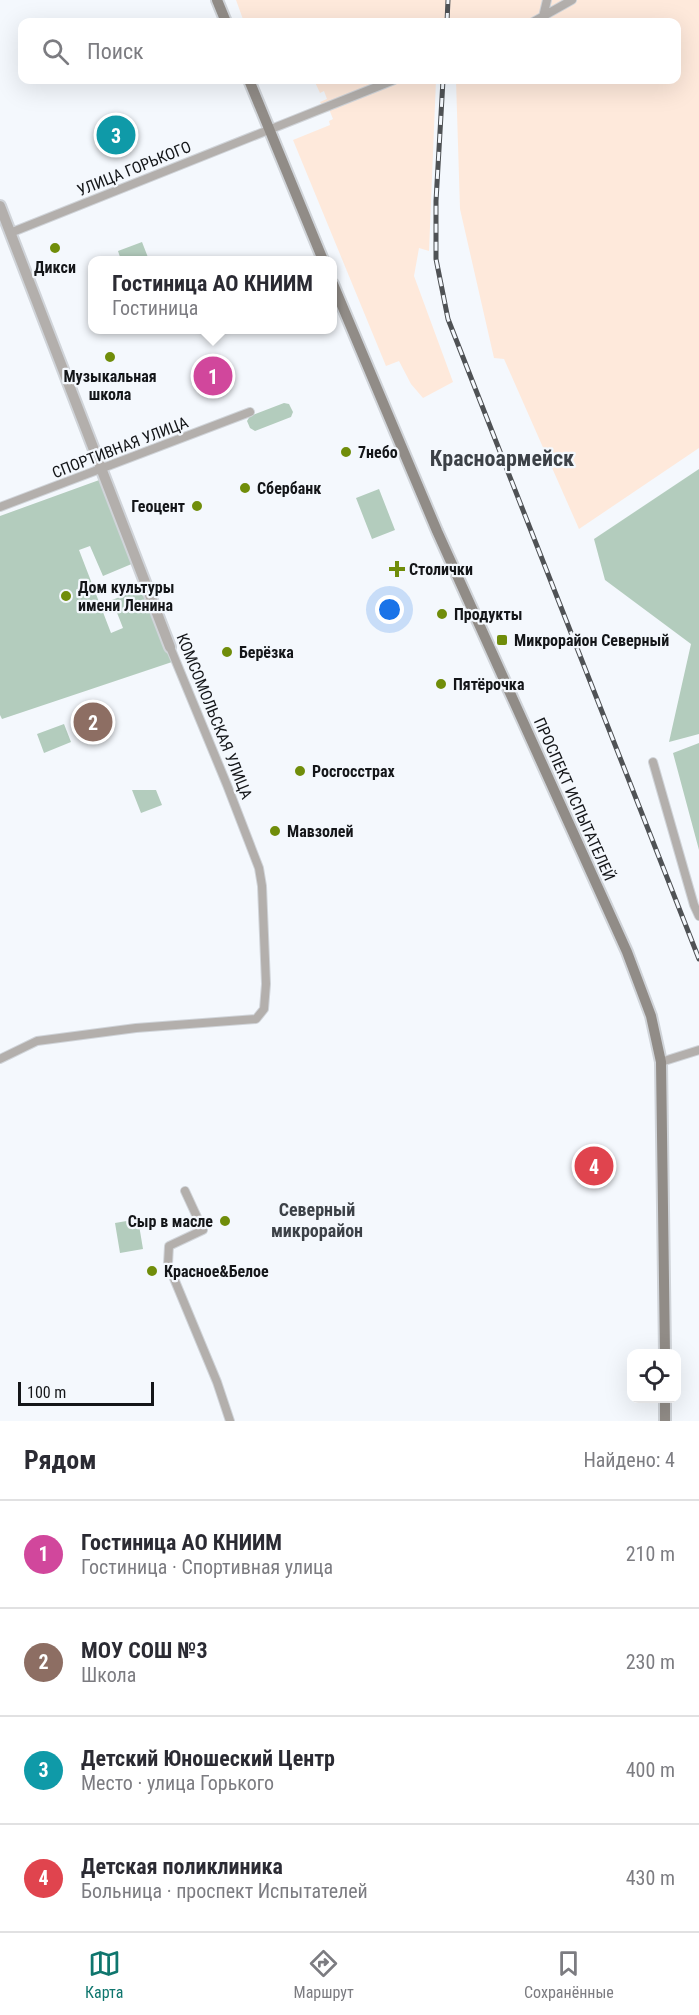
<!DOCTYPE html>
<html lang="ru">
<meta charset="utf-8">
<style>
body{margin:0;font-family:"Roboto Condensed",sans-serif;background:#f2f2f3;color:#2b2b33}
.controls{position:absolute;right:18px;bottom:18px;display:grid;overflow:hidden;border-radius:12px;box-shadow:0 6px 24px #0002}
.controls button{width:54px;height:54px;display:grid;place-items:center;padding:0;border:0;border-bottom:2px solid #e1e1e2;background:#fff;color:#2b2b33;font:30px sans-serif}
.scale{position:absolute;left:18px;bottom:15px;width:136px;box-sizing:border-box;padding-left:6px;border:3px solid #141619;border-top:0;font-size:16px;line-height:21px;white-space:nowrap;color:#141619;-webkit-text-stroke:4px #f4f8fd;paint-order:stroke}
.you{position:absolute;left:390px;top:610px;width:21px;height:21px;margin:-15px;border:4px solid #fff;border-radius:50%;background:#1a73e8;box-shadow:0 0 0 9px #1a73e833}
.badge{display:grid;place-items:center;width:39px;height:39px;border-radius:50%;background:#0f766e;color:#fff;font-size:20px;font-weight:700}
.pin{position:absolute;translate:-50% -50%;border:3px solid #fff;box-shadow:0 2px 6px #0006}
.popup{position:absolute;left:88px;top:256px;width:249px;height:78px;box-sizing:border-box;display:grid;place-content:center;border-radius:12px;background:#fff;filter:drop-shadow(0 2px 4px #0005);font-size:20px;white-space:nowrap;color:#7c7c81}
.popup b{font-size:22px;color:#2b2b33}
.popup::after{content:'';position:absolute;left:50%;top:100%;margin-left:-12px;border:12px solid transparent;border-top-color:#fff}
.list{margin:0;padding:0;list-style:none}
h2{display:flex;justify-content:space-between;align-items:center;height:78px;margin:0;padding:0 24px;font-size:26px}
h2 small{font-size:20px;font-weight:400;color:#7c7c81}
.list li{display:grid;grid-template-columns:39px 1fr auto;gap:18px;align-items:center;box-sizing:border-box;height:108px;padding:0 24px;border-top:2px solid #e1e1e2}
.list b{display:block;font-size:22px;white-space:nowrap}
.list p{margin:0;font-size:20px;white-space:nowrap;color:#7c7c81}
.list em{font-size:20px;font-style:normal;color:#7c7c81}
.icon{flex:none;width:33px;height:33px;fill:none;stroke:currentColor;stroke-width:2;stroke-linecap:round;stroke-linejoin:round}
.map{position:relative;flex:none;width:699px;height:1421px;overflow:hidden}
.search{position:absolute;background:#fff;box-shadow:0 6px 24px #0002;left:18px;right:18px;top:18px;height:66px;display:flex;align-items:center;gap:15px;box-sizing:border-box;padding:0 21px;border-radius:12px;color:#7c7c81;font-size:22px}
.sheet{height:510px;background:#fff}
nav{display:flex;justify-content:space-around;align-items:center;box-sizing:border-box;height:84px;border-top:2px solid #e1e1e2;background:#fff;font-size:16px;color:#7c7c81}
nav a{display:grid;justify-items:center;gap:3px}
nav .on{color:#0f766e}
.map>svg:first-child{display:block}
.industrial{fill:#fee9db}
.green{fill:#b3ccbd}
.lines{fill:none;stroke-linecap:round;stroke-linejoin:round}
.minor-casing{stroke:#d0d4d9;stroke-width:10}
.tertiary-casing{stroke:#d0d4d9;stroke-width:14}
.secondary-casing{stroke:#d0d4d9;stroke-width:14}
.minor{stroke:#b3afac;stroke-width:8}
.tertiary{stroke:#b3afac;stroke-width:10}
.secondary{stroke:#918c87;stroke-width:10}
.rail-casing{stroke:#4f5255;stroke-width:5}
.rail{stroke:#f4f8fd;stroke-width:3;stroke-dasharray:9;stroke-linecap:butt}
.poi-dot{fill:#708d0a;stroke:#f4f8fd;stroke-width:2}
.labels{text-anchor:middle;stroke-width:4.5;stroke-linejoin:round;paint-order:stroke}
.street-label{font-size:16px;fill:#141619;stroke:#f4f8fd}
.poi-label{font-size:16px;font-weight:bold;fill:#141619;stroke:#f4f8fd;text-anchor:start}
.neighbourhood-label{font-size:18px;font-weight:bold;fill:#3c4147;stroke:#f4f8fd}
.district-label{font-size:22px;font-weight:bold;fill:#3c4147;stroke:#f4f8fd}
</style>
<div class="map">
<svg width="699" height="1421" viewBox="0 0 699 1421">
<rect width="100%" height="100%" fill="#f4f8fd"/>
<path class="industrial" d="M236 0H699V448L579 529 504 359 494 358 460 209 456 80H676V22H244Z
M314 80H436L429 251 419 248 414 276 453 382 423 398 411 384 399 361 386 366 293 140 330 125 329 121 333 119 329 109 323 108 320 102 327 99 324 91 320 93Z"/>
<path class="green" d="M142 242 149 260H121L118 251Z
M284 403 289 404 293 412 291 417 255 431 250 428 247 421 250 416Z
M699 469V734L669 742 691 644 605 580 594 539Z
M102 479 134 563 103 576 90 546 79 550 111 633 123 628 112 600 143 588 172 662 2 719 0 715V516Z
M379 489 395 530 372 539 356 498Z
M64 724 71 742 44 753 37 734Z
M699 743V850L673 753Z
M132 790H156L162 805 141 813Z
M138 1219 143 1249 120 1253 115 1223Z"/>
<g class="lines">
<g class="minor-casing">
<path id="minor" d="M543 17 547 0
M533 22 572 0
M10 233 394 80
M0 507 250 412
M653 762 694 905 699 916
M0 1059 37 1041 136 1028 256 1019 264 1009 266 984 262 886 259 868 227 785 170 647
M661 1062 699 1050
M185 1191 203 1230 169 1246 168 1264 217 1382 230 1421"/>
</g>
<g class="tertiary-casing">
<path id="tertiary" d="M0 206 170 647"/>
</g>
<g class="secondary-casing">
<path id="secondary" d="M217 0 226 22
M249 80 323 260
M333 284 437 531 627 952 651 1016 661 1062 665 1354
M665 1421V1398"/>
</g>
<use href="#minor" class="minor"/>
<use href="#tertiary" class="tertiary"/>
<use href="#secondary" class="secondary"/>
<g class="rail-casing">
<path id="rail" d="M447 22 448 0
M443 80 436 201V259L448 319 699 959"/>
</g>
<use href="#rail" class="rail"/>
</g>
<g class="poi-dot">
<circle cx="55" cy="248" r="6"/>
<circle cx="110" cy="357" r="6"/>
<circle cx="346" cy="452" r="6"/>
<circle cx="245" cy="488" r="6"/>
<circle cx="197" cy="506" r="6"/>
<path d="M394 560h6v6h6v6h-6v6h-6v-6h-6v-6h6z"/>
<circle cx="66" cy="596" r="6"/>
<circle cx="442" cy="614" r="6"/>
<rect x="496" y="634" width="12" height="12" rx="3"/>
<circle cx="227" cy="652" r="6"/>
<circle cx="441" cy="684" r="6"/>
<circle cx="300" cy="771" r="6"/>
<circle cx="275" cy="831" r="6"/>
<circle cx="225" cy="1221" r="6"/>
<circle cx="152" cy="1271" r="6"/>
</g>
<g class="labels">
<g class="street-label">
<text transform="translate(134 168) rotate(-22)" y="6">УЛИЦА ГОРЬКОГО</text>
<text transform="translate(120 447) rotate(-21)" y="6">СПОРТИВНАЯ УЛИЦА</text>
<text transform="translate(215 716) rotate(68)" y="6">КОМСОМОЛЬСКАЯ УЛИЦА</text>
<text transform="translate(575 799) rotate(66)" y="6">ПРОСПЕКТ ИСПЫТАТЕЛЕЙ</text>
</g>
<g class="poi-label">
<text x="55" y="273" text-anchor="middle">Дикси</text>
<text x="110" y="382" text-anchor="middle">Музыкальная<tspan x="110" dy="18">школа</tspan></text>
<text x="358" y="458">7небо</text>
<text x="257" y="494">Сбербанк</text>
<text x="185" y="512" text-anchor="end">Геоцент</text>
<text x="409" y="575">Столички</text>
<text x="78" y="593">Дом культуры<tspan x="78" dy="18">имени Ленина</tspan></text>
<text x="454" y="620">Продукты</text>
<text x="514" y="646">Микрорайон Северный</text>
<text x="239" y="658">Берёзка</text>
<text x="453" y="690">Пятёрочка</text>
<text x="312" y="777">Росгосстрах</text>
<text x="287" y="837">Мавзолей</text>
<text x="213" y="1227" text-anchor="end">Сыр в масле</text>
<text x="164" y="1277">Красное&amp;Белое</text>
</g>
<g class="neighbourhood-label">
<text x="317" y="1216">Северный<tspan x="317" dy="21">микрорайон</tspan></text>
</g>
<g class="district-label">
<text x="502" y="466">Красноармейск</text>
</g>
</g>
</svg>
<div class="controls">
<button><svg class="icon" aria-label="locate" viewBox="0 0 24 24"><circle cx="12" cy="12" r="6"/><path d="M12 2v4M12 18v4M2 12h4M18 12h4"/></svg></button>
</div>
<div class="scale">100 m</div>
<div class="you"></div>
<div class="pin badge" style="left:213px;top:376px;background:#d1479c">1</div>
<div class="popup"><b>Гостиница АО КНИИМ</b>Гостиница</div>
<div class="pin badge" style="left:93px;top:722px;background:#8d6e63">2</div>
<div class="pin badge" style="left:116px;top:135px;background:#0f9aa8">3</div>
<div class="pin badge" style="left:594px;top:1166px;background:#e0444e">4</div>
<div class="search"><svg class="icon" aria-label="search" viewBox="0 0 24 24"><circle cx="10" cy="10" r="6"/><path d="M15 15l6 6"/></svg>Поиск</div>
</div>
<section class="sheet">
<h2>Рядом<small>Найдено: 4</small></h2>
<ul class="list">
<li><span class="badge" style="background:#d1479c">1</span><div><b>Гостиница АО КНИИМ</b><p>Гостиница · Спортивная улица</p></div><em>210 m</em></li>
<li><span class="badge" style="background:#8d6e63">2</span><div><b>МОУ СОШ №3</b><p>Школа</p></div><em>230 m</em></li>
<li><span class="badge" style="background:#0f9aa8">3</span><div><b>Детский Юношеский Центр</b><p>Место · улица Горького</p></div><em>400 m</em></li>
<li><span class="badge" style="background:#e0444e">4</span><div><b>Детская поликлиника</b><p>Больница · проспект Испытателей</p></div><em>430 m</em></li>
</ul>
</section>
<nav>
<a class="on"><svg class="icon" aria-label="map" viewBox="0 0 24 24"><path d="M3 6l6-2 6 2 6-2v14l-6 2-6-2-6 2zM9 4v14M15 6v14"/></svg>Карта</a>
<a><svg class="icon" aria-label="directions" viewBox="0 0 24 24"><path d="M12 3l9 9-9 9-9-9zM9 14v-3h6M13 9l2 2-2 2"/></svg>Маршрут</a>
<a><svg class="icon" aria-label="saved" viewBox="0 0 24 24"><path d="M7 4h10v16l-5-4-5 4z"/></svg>Сохранённые</a>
</nav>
